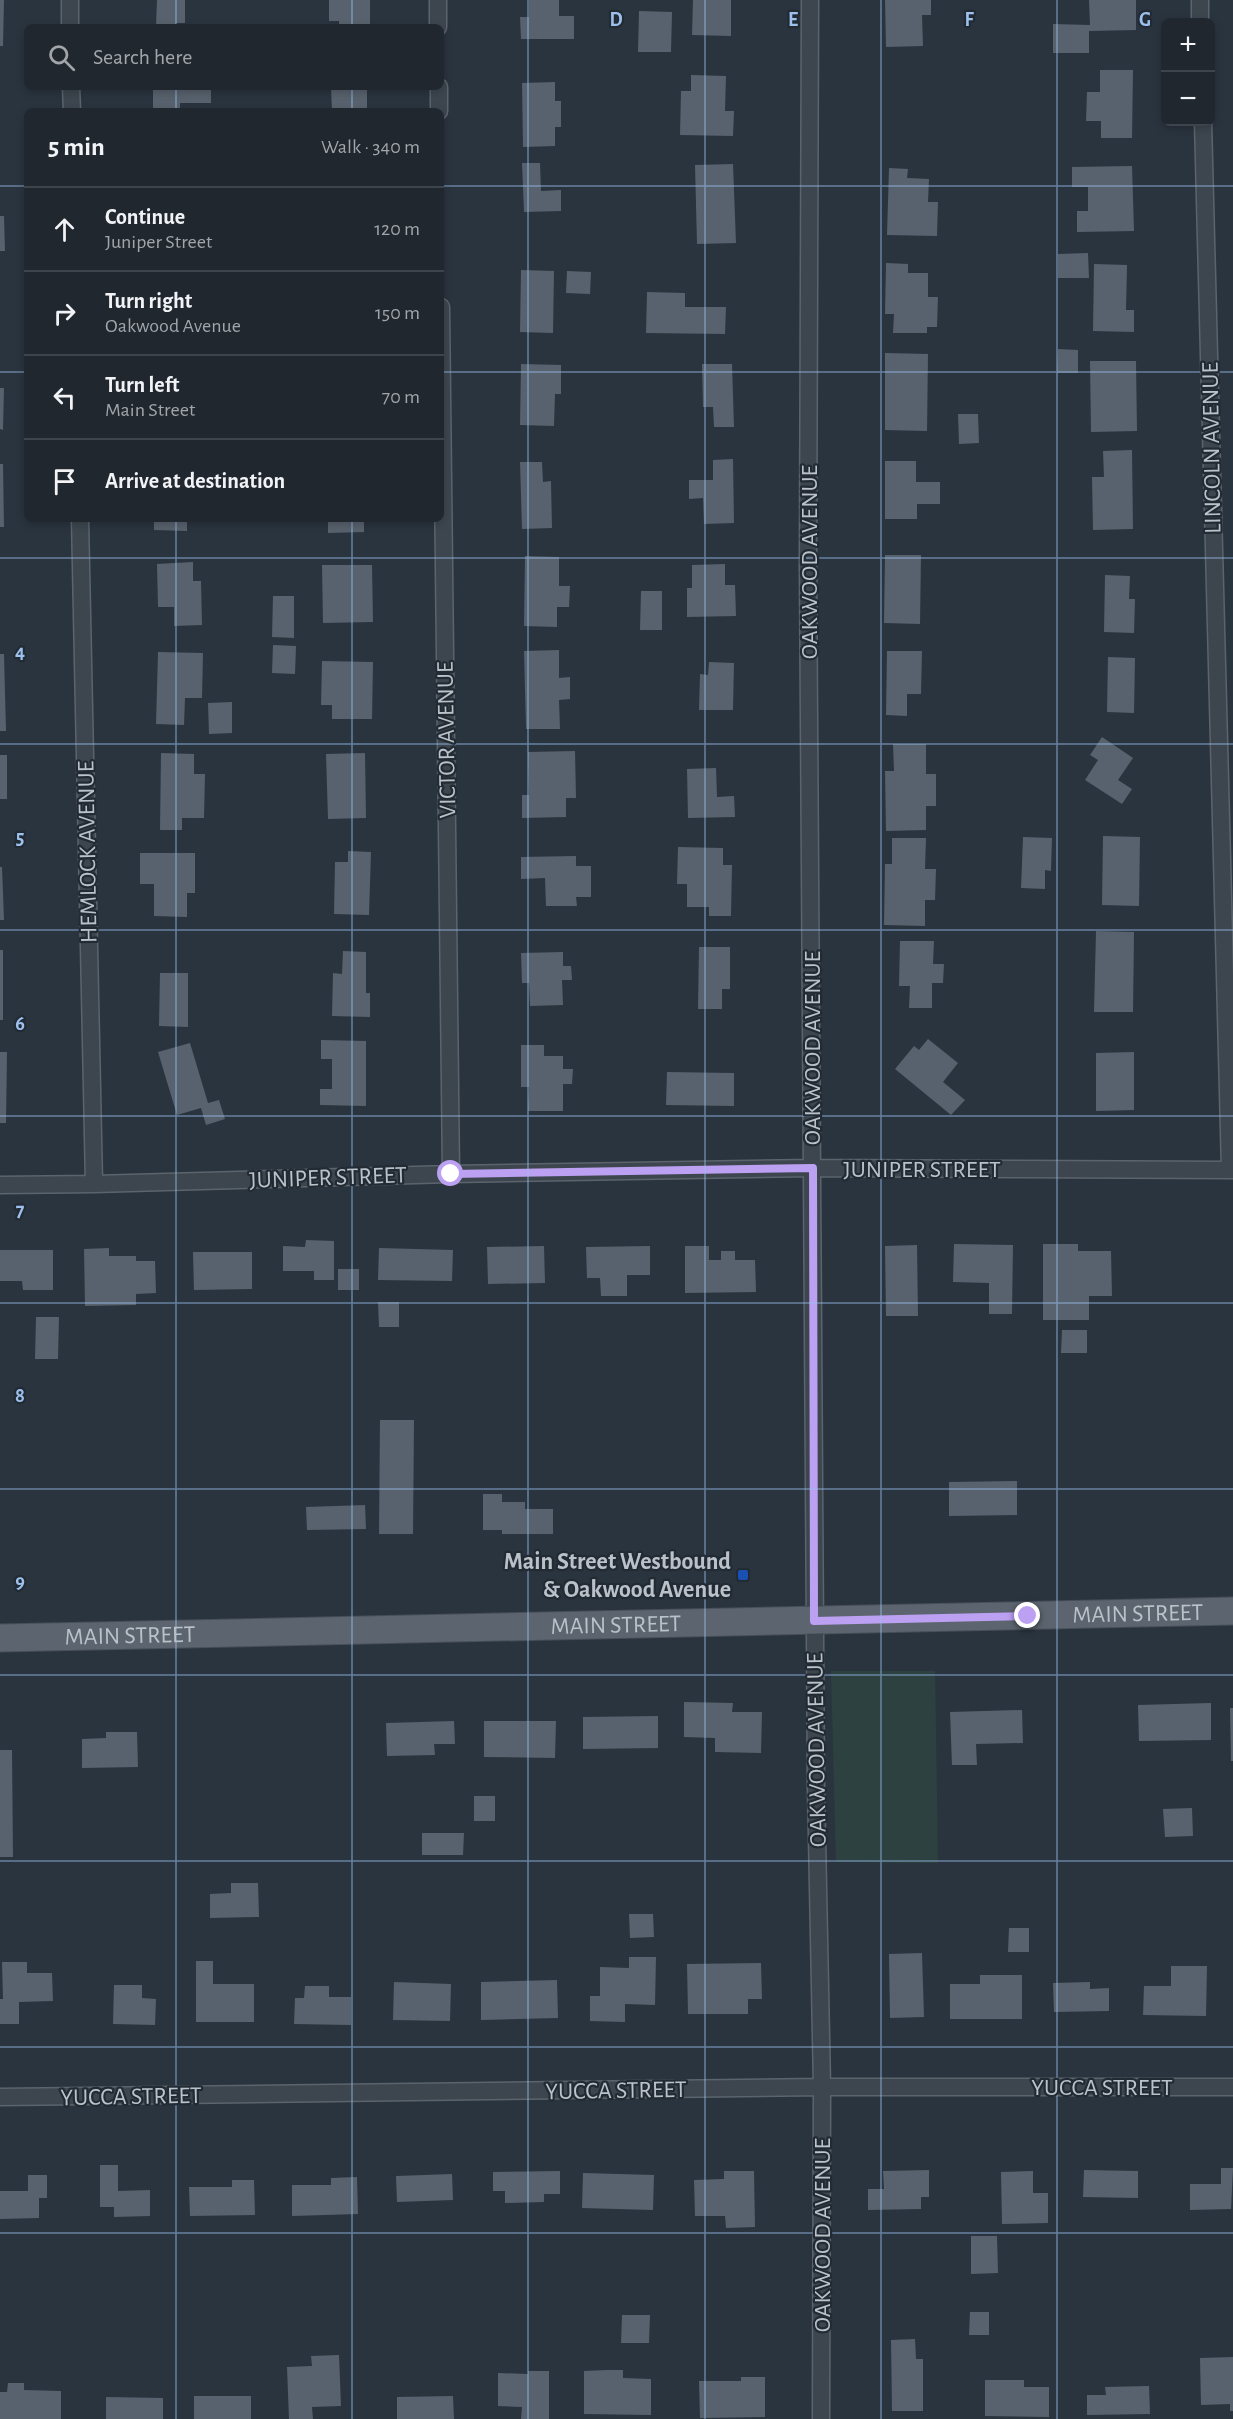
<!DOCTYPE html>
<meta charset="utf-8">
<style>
body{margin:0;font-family:"Alegreya Sans",sans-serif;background:#2d333b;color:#f1f3f6}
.controls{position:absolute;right:18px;top:18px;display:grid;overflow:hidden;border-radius:9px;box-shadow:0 3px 9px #0003}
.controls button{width:54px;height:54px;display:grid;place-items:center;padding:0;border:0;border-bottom:2px solid #3d444b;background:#20272f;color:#f1f3f6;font:30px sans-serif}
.stop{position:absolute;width:18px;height:18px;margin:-14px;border:4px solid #bca0f2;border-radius:50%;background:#fff}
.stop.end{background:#bca0f2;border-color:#fff;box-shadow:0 2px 6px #0008}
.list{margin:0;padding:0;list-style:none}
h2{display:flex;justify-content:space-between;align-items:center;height:78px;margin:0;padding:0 24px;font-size:26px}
h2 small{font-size:20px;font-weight:400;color:#a2a5aa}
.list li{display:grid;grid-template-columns:39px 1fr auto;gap:18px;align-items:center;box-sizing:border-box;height:84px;padding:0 24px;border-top:2px solid #3d444b}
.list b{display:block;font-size:22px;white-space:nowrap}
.list p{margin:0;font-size:20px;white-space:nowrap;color:#a2a5aa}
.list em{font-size:20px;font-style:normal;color:#a2a5aa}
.icon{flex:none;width:33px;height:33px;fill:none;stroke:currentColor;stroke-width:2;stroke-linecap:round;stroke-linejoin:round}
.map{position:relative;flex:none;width:1233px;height:2419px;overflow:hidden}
.search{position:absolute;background:#20272f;box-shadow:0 3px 9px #0003;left:24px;top:24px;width:420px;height:66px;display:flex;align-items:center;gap:15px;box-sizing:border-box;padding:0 21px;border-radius:9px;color:#a2a5aa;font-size:22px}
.panel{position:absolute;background:#20272f;box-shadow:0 3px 9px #0003;left:24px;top:108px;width:420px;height:414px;border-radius:9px}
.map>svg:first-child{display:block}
.green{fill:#2d4141}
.building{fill:#58626e}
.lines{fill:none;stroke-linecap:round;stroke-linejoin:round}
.street-casing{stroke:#5b646c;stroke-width:19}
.primary-casing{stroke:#474f58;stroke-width:29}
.street{stroke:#3d464f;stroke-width:16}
.primary{stroke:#5c656f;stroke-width:27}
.route{stroke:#bca0f2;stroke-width:8}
.grid{fill:none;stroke:#9dc0ec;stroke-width:1.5;stroke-opacity:0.55}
.transit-dot{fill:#1a4fb4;stroke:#222b34;stroke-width:2}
.labels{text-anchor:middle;stroke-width:4.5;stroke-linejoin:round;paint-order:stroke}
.street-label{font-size:24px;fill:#bac1c9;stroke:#222b34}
.poi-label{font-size:24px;font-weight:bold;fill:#bac1c9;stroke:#222b34;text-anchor:end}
.grid-label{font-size:20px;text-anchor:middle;font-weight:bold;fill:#9dc0ec;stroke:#222b34;stroke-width:4.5;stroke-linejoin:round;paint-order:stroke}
</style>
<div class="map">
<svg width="1233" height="2419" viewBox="0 0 1233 2419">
<rect width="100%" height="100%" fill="#2a343f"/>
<path class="green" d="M831 1671H935L938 1863 836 1862Z"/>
<path class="building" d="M0 0H4L3 46H0Z
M157 0H185V23H176V27H156Z
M329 0H370V27H339V21H329Z
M529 0H559V16H574V39H521L520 17H529Z
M693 0H731V36L692 35Z
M885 0H931V15H922L923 46 886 47Z
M1089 0H1136V30L1089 31V53H1053V24L1090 25Z
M639 11 672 12 671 52H638Z
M1100 70H1133L1132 138H1101V121H1086L1087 92H1100Z
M691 75 726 76 725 111H734L733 136 680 135 681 91H691Z
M555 82V101H561V127H555V146L523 147 522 83Z
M153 87H211V103H180V111H153Z
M331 87H367V111H332Z
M522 163H540L541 191 561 190V211L524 212Z
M733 164 736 243 697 244 695 165Z
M1132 166 1134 231 1077 232V211H1088V187H1072V167Z
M889 168 908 169 907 178 929 179 928 202H938L937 236 887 235Z
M0 216H4L5 251H0Z
M1088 253 1089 278H1058V254Z
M886 263 908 264V273H928V297H938L937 327H927V333H893L894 314H885Z
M1094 264 1127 265 1126 310H1134V332L1093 331Z
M521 270 554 271 553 333 520 332Z
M567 271 591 272 590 294 566 293Z
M647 292 685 293V307H726L725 334 646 333Z
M1058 349 1078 350V373H1057Z
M885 353 928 354 927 431 885 430Z
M1090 361H1136L1137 431 1091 432Z
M521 364 561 365V394H555L554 426 520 425Z
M702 364H732L734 427H714L713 407H703Z
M0 388H4L3 430 0 429Z
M958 414H978L979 443 959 444Z
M1132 450 1133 529 1093 530 1092 477H1104L1103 451Z
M733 459 734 523 704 524 703 498 689 499V480H713V460Z
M885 461H916V482H940V504H917V519H885Z
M520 462H542L543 482 551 481 552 528 522 529Z
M0 464H3L4 527H0Z
M154 519H187V531L154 530Z
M328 519H364V532L328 533Z
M885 555H921L920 624 884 623Z
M525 556 559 557V586H570L569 607H557V627L524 626Z
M193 562V581H201L202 625 174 626V607H158L157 564Z
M725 564V585H735L736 616 687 617V588H692V565Z
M322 565H372L373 622 323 623Z
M1105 575 1130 576 1129 599H1135L1134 633 1104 632Z
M641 591H662V630H640Z
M273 596H294V638L272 637Z
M273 645 296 646 295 674 272 673Z
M559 650V678L570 677V699L559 700 560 729H526L524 651Z
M887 651H922L921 694H907V716L886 715Z
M158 652 203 653 202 698H185L184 725 156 724Z
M0 654H4L6 731H0Z
M1108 657 1135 658 1134 713 1107 712Z
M322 661 373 662 372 719H332V705H321Z
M709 662 734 663 733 710H699L700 674 708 675Z
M232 702V733L209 734 208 703Z
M1102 737 1133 758 1118 780 1132 789 1122 804 1085 780 1098 760 1090 755Z
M893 744H926V774H936V806H926V830L886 831 885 771H894Z
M575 751 576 798H566V817L522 818V795H529L528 752Z
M161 753 194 754V774H205L204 818H182V830H160Z
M365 753 366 818 328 819 326 754Z
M0 755H7V799H0Z
M716 768 717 797 734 796 735 817 688 818 687 769Z
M1103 836 1140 837 1139 906 1102 905Z
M1023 837 1052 838 1051 871 1045 870V889L1021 888Z
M892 838H926L925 869H936L935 900H925V926L884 925 885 864H892Z
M678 847 723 848V865H732L731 916H709V907H687V884H677Z
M348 851 371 852 369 915 334 914 335 862H348Z
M140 853H195V893H187V917L154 916V884H140Z
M576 856V866H591V897H576L577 906H546L545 878 521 879V857Z
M0 867H2L4 920H0Z
M1096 931 1134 932 1133 1012H1094Z
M900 941H934L933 964H944L943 983H932V1008H909L910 986H899Z
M699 947H730V989H722V1009H698Z
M0 950H3V1020H0Z
M343 951 366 952V993H370V1017L332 1016 333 973 342 974Z
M563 952V966H571L572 980H562L563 1005 530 1006 529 983H522L521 953Z
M160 973H188V1027L159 1026Z
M928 1039 958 1063 943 1082 965 1100 951 1115 895 1069 914 1046 919 1050Z
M321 1040 366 1041V1106L320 1105V1089H332V1059H321Z
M190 1043 208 1103 219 1100 225 1119 206 1125 201 1108 177 1115 158 1052Z
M521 1045H544V1056H563V1069H573L572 1084H563V1111H528L529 1087H521Z
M0 1052H7L6 1123H0Z
M1134 1052V1110L1096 1111V1053Z
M667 1072 734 1073V1106L666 1105Z
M306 1240 334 1241V1280H314V1271H283V1246L305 1247Z
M954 1244 1013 1245 1012 1314H989V1283L953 1282Z
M1043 1244H1078V1251H1111L1112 1296H1089V1320H1043Z
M917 1245 918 1316H886L885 1246Z
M544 1246 545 1283 488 1284 487 1247Z
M650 1246V1275H627V1296H601L600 1278H587L586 1247Z
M685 1246H709V1260H721V1251H735V1260H755L756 1292 685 1293Z
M109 1248V1256H136V1261H155L156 1293 136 1294V1305L85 1306 84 1249Z
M379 1248 453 1250 452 1281 378 1280Z
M0 1250H53V1290H23L22 1281H0Z
M193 1252H252V1289L194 1290Z
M338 1269H359V1290H338Z
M378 1302H399V1327H379Z
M36 1317H59L58 1359H35Z
M1062 1330H1087V1353H1061Z
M380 1420H414L413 1534H379Z
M1017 1481V1515L949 1516V1482Z
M483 1494H502V1502H525V1509H553V1534H502V1530H483Z
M365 1505 366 1529 307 1530 306 1507Z
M684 1702 733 1703 732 1712H762L761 1753 715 1752V1738L684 1737Z
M1211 1703V1740L1139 1741 1138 1705Z
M1230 1708H1233V1761H1231Z
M1022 1710 1023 1743 976 1744 977 1765H952L950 1712Z
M658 1716V1748L583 1749V1717Z
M454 1721 455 1744H434L435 1755 387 1756 386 1723Z
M484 1721H556L555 1758 484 1757Z
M106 1732H137L138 1767 82 1768V1739L106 1738Z
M0 1750H12L13 1857H0Z
M474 1796H495V1821H474Z
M1192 1808 1193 1836 1165 1837 1163 1809Z
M422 1833H464L463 1855H422Z
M231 1883H258L259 1917 210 1918V1894L231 1893Z
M629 1914H653L654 1937 630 1938Z
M1009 1928H1029V1952H1008Z
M922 1953 924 2017 890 2018 889 1954Z
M629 1957H656L655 2005 625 2004V2022L590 2021V1996H600V1967L629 1968Z
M196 1961H213V1984H254V2022H196Z
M2 1962H27V1973H52L53 2001 19 2002V2024H0V1999H3Z
M761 1963 762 1999H748V2014H688L687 1964Z
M1171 1966H1207L1206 2016 1143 2015 1144 1986H1171Z
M980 1975H1022V2019H950V1984H980Z
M557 1980 558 2018 481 2020V1982Z
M394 1982 451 1984 450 2021 393 2020Z
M1090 1982V1989L1109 1988V2011L1054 2012 1053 1983Z
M114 1985H142V1998L156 1999 155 2025 113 2024Z
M305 1986H329V1997H351V2025L294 2024 295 1998H304Z
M100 2165H118V2191L150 2190V2216L114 2217V2207H100Z
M1221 2168H1233L1231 2209 1190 2210V2184H1221Z
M929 2170V2197H921V2209L868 2210V2189H884L883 2171Z
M1084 2170 1138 2171V2198L1083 2197Z
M560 2171V2194H544V2202L505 2203V2191H493V2172Z
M724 2171H754L755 2227 726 2228 725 2216H695L694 2180 724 2179Z
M1033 2171V2193H1048V2223L1002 2224 1001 2172Z
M583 2173 654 2175 653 2210 582 2208Z
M452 2174 453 2200 397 2202 396 2176Z
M28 2175H47V2198H39V2218L0 2219V2191H28Z
M357 2177 358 2214 292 2216V2185H331V2178Z
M232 2180H254L255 2215 190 2216 189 2187H232Z
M971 2236H997L998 2273 971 2274Z
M970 2312H989V2335H969Z
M622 2315H650L649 2343H621Z
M915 2339 916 2359H923V2411H892L891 2340Z
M339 2355 341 2406 312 2407 313 2419H289L287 2367 312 2366 311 2356Z
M1233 2357V2411H1230V2404L1201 2405 1200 2358Z
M607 2370H623V2378L651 2379V2415L584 2414V2371Z
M528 2371H549V2419H521L522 2407 498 2406V2373L528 2374Z
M741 2377H765V2417L700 2418 699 2381H741Z
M985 2380H1024V2387H1049V2417L985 2416Z
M8 2383H24V2390L61 2391V2419H0V2392H7Z
M1149 2386 1150 2414 1087 2415V2395H1106L1105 2387Z
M194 2396H251V2419H194Z
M453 2396 454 2419H397V2397Z
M106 2397 163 2398V2419H106Z"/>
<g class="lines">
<g class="street-casing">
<path id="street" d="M70 0V27
M438 0V27
M810 0 808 566 816 1787 822 2087 821 2419
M1200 0V22
M71 87 72 111
M439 87V111
M1203 122 1230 1170
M441 307 451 1174
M80 519 94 1184
M0 1185 94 1184 451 1174 813 1168 1233 1170
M0 2097 822 2087H1233"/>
</g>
<g class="primary-casing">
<g id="primary">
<path id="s1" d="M0 1638 1233 1611"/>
</g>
</g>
<use href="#street" class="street"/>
<use href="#primary" class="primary"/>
</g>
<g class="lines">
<path class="route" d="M451 1174 813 1168 814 1621 1028 1616"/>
</g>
<path class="grid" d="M176 0V27M352 0V27M528 0V2419M705 0V2419M881 0V2419M1057 0V2419M176 87V111M352 87V111M0 186H27M441 186H1233M0 372H27M441 372H1233M176 519V2419M352 519V2419M0 558H1233M0 744H1233M0 930H1233M0 1116H1233M0 1303H1233M0 1489H1233M0 1675H1233M0 1861H1233M0 2047H1233M0 2233H1233"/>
<rect class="transit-dot" x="737" y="1569" width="12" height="12" rx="3"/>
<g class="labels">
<g class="street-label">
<text transform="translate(1211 448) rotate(-91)" y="8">LINCOLN AVENUE</text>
<text transform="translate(809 562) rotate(-90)" y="8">OAKWOOD AVENUE</text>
<text transform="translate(446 740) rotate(-91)" y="8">VICTOR AVENUE</text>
<text transform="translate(87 852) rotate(-91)" y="8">HEMLOCK AVENUE</text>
<text transform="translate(812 1048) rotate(-90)" y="8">OAKWOOD AVENUE</text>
<text x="922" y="1177">JUNIPER STREET</text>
<text transform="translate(328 1177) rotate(-2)" y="8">JUNIPER STREET</text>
<text dy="8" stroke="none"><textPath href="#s1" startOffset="1138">MAIN STREET</textPath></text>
<text dy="8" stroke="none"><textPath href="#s1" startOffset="616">MAIN STREET</textPath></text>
<text dy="8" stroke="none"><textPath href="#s1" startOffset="130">MAIN STREET</textPath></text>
<text transform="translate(816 1750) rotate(-91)" y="8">OAKWOOD AVENUE</text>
<text x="1102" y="2095">YUCCA STREET</text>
<text transform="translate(616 2090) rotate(-1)" y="8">YUCCA STREET</text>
<text transform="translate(131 2096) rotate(-1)" y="8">YUCCA STREET</text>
<text transform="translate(822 2235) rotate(-90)" y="8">OAKWOOD AVENUE</text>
</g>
<g class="poi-label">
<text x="731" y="1569">Main Street Westbound<tspan x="731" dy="28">&amp; Oakwood Avenue</tspan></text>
</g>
</g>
<g class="grid-label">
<text x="616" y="26">D</text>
<text x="793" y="26">E</text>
<text x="969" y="26">F</text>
<text x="1145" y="26">G</text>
<text x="20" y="658">4</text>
<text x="20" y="844">5</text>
<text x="20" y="1030">6</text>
<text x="20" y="1216">7</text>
<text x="20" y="1402">8</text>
<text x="20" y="1588">9</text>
</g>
</svg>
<div class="controls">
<button>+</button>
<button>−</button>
</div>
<div class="stop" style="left:451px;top:1174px"></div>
<div class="stop end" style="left:1028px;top:1616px"></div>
<div class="search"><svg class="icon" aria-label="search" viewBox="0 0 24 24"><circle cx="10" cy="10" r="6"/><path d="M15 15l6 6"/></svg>Search here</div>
<section class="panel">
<h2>5 min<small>Walk · 340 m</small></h2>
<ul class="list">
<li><svg class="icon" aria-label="ahead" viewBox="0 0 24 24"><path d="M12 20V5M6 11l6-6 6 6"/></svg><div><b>Continue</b><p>Juniper Street</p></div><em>120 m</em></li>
<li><svg class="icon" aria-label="right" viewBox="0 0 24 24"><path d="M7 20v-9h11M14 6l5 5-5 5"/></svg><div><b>Turn right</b><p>Oakwood Avenue</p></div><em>150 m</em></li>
<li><svg class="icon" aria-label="left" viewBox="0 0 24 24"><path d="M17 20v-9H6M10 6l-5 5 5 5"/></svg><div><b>Turn left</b><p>Main Street</p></div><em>70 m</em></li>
<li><svg class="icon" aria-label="arrive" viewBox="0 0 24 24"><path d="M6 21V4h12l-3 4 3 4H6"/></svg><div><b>Arrive at destination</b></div></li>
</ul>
</section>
</div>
